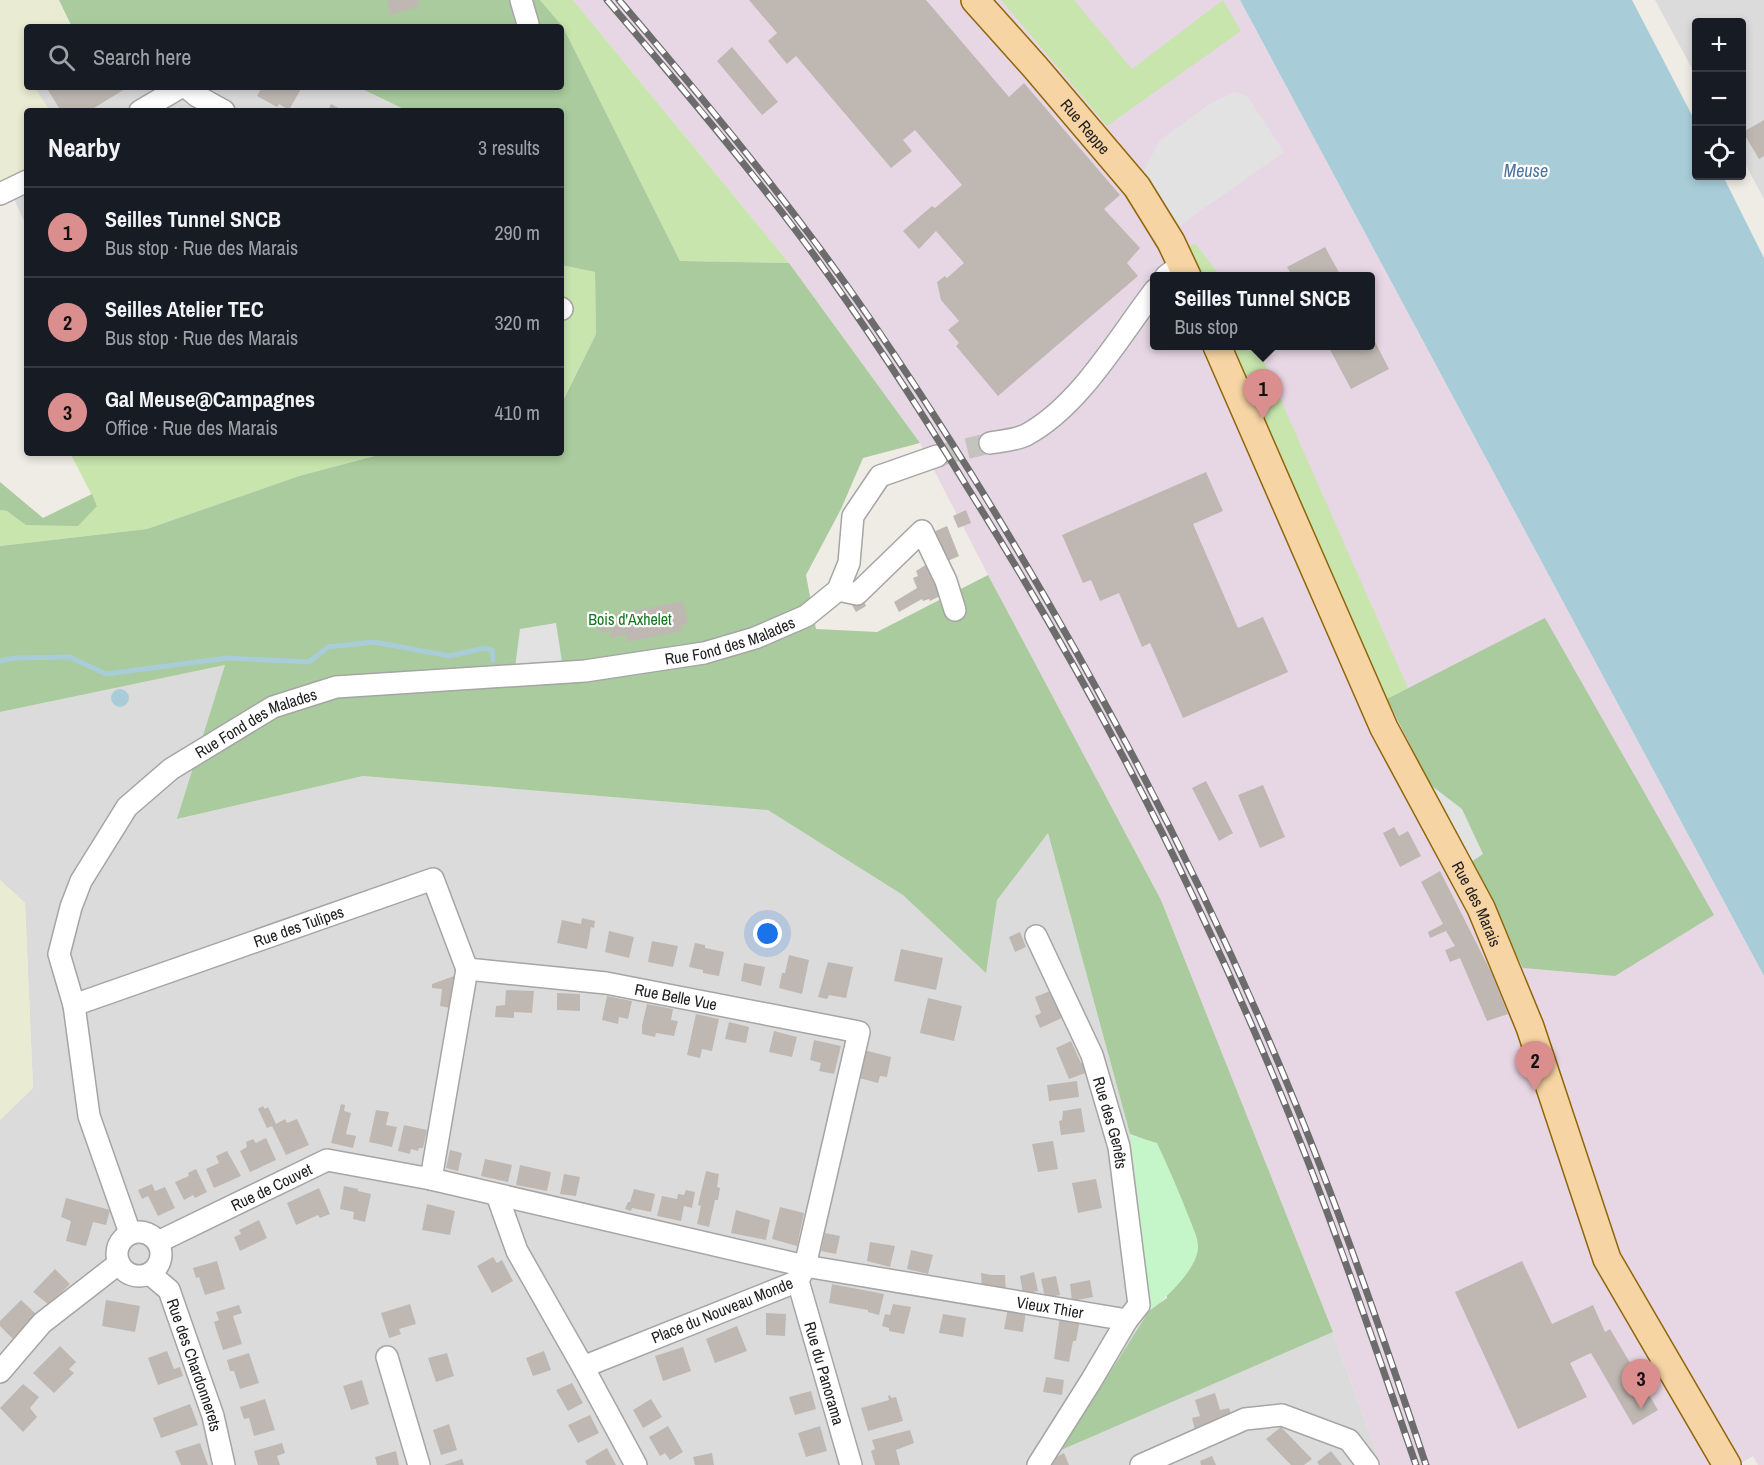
<!DOCTYPE html>
<meta charset="utf-8">
<style>
body{margin:0;font-family:"Archivo Narrow",sans-serif;background:#242831;color:#f1f3f6}
.controls{position:absolute;right:18px;top:18px;display:grid;overflow:hidden;border-radius:6px;box-shadow:0 3px 9px #0003}
.controls button{width:54px;height:54px;display:grid;place-items:center;padding:0;border:0;border-bottom:2px solid #363941;background:#171b24;color:#f1f3f6;font:30px sans-serif}
.you{position:absolute;left:768px;top:934px;width:21px;height:21px;margin:-15px;border:4px solid #fff;border-radius:50%;background:#1a73e8;box-shadow:0 0 0 9px #1a73e833}
.badge{display:grid;place-items:center;width:39px;height:39px;border-radius:50%;background:#da8e8d;color:#111;font-size:20px;font-weight:700}
.pin{position:absolute;translate:-50% -50px;filter:drop-shadow(0 2px 3px #0008)}
.pin::after{content:'';position:absolute;top:32px;width:21px;height:18px;background:inherit;clip-path:polygon(0 0,100% 0,50% 100%)}
.popup{position:absolute;left:1150px;top:272px;width:225px;height:78px;box-sizing:border-box;display:grid;place-content:center;border-radius:6px;background:#171b24;filter:drop-shadow(0 2px 4px #0005);font-size:20px;white-space:nowrap;color:#9ea1a6}
.popup b{font-size:22px;color:#f1f3f6}
.popup::after{content:'';position:absolute;left:50%;top:100%;margin-left:-12px;border:12px solid transparent;border-top-color:#171b24}
.list{margin:0;padding:0;list-style:none}
h2{display:flex;justify-content:space-between;align-items:center;height:78px;margin:0;padding:0 24px;font-size:26px}
h2 small{font-size:20px;font-weight:400;color:#9ea1a6}
.list li{display:grid;grid-template-columns:39px 1fr auto;gap:18px;align-items:center;box-sizing:border-box;height:90px;padding:0 24px;border-top:2px solid #363941}
.list b{display:block;font-size:22px;white-space:nowrap}
.list p{margin:0;font-size:20px;white-space:nowrap;color:#9ea1a6}
.list em{font-size:20px;font-style:normal;color:#9ea1a6}
.icon{flex:none;width:33px;height:33px;fill:none;stroke:currentColor;stroke-width:2;stroke-linecap:round;stroke-linejoin:round}
.map{position:relative;flex:none;width:1764px;height:1465px;overflow:hidden}
.search{position:absolute;background:#171b24;box-shadow:0 3px 9px #0003;left:24px;top:24px;width:540px;height:66px;display:flex;align-items:center;gap:15px;box-sizing:border-box;padding:0 21px;border-radius:6px;color:#9ea1a6;font-size:22px}
.panel{position:absolute;background:#171b24;box-shadow:0 3px 9px #0003;left:24px;top:108px;width:540px;height:348px;border-radius:6px}
.map>svg:first-child{display:block}
.residential{fill:#dcdbdb}
.industrial{fill:#e7d7e4;fill-rule:evenodd}
.farmland{fill:#e9ecd2}
.grass{fill:#c8e5ae}
.forest{fill:#a9cb9d}
.park{fill:#c5f6ca}
.parking{fill:#e2e2e2}
.water{fill:#a8cdd9}
.lines{fill:none;stroke-linecap:round;stroke-linejoin:round}
.stream{stroke:#a8cdd9;stroke-width:5}
.building{fill:#bfb8b2}
.minor-tunnel{stroke:#c5c3bd;stroke-width:21;stroke-dasharray:21 10;stroke-linecap:butt}
.minor-casing{stroke:#a5a5a5;stroke-width:24}
.major-casing{stroke:#8f660a;stroke-width:30}
.minor{stroke:#fff;stroke-width:21}
.major{stroke:#f6d4a3;stroke-width:27}
.rail-casing{stroke:#6c6c6c;stroke-width:7}
.rail{stroke:#fff;stroke-width:4.5;stroke-dasharray:14;stroke-linecap:butt}
.labels{text-anchor:middle;stroke-width:4.5;stroke-linejoin:round;paint-order:stroke}
.street-label{font-size:16px;fill:#1e1e1e;stroke:#fff}
.park-label{font-size:16px;fill:#13761d;stroke:#fff}
.water-label{font-size:18px;font-style:italic;fill:#4e75a0;stroke:#fff}
</style>
<div class="map">
<svg width="1764" height="1465" viewBox="0 0 1764 1465">
<rect width="100%" height="100%" fill="#efece5"/>
<path class="residential" d="M1655 0H1764V199L1742 158V22H1696V76Z
M34 87H358L408 111H184L177 107 169 111H50Z
M27 168V228L6 181Z
M225 665 178 819 363 776 1048 833 1130 1134 1198 1247 1062 1449 1333 1332 1381 1465H0V1120L33 1088 25 903 0 880V712Z"/>
<path class="industrial" d="M573 0H1240L1764 976V1465H1758L1753 1456 1738 1465H1381L1333 1332 1161 900 988 575 920 443 789 263ZM1155 276H1371V346H1155Z"/>
<path class="farmland" d="M0 0H59L72 27H27V87H34L50 111H27V168L0 184Z
M0 880 25 903 33 1088 0 1120Z"/>
<path class="grass" d="M540 0H573L789 263 680 261 563 27Z
M1001 0H1074L1132 69 1223 0 1241 31 1107 126Z
M1196 244 1220 276H1203L1189 246Z
M561 265 595 272 596 334 561 405Z
M1233 346H1257L1408 688 1387 699Z
M70 453H386L299 476 147 529 0 546V510L7 511 27 525 97 505Z"/>
<path class="forest" d="M59 0H540L563 27 680 261 789 263 920 443 863 458 841 509 806 575 816 629 877 632 988 575 1161 900 1333 1332 1061 1450 1149 1311 1167 1298 1157 1144 1130 1134 1048 833 997 900 986 973 903 895 768 810 363 776 177 819 225 665 0 712V546L147 529 299 476 386 453H561V405L596 334 595 272 561 265V111H408L358 87H561V27H72Z
M0 482 43 518 92 494 97 506 78 526 26 525 7 511 0 510Z
M1545 618 1714 915 1615 976 1523 968 1387 699Z"/>
<path class="park" d="M1130 1135 1157 1143C1169 1169 1180 1194 1190 1220 1193 1228 1198 1238 1198 1246 1199 1268 1165 1299 1149 1311L1132 1199 1138 1198Z"/>
<path class="parking" d="M1234 92 1247 96 1284 152 1176 228 1141 176 1160 140 1211 103Z
M556 623 562 662 515 668 520 629Z
M1428 783 1462 809 1483 854 1471 862Z"/>
<path class="water" d="M1240 0H1632L1696 123V176H1723L1764 258V976Z
M111 698a9 9 0 1 1 18 0a9 9 0 1 1-18 0Z"/>
<g class="lines">
<path class="stream" d="M0 661 13 658 70 657 106 674 227 658 309 662 328 647 374 642 450 656 484 648 492 650 493 660"/>
</g>
<path class="building" d="M387 0H418L419 7 390 15Z
M749 0H926L1009 97 1024 83 1120 195 1104 209 1140 248 1127 263 1138 276 998 396 956 346 959 343 948 330 959 321 941 300 937 282 945 276 947 278 964 263 936 231 919 249 903 231 932 206 935 208 962 185 915 130 903 140 912 151 891 168 796 56 787 64 768 41 777 33Z
M732 47 778 102 762 115 717 61Z
M46 87H123L125 89 89 111H61Z
M262 87H302L289 110 279 104 277 107 257 96Z
M331 104 344 111H328Z
M1764 120V156L1759 159 1743 132Z
M1325 247 1341 276H1292L1287 267Z
M1371 334 1389 369 1351 389 1328 346H1371Z
M1206 472 1223 511 1193 524 1238 628 1263 617 1288 672 1183 718 1150 643 1142 647 1119 593 1100 601 1091 580 1083 583 1062 535Z
M966 510 971 523 958 528 953 516Z
M947 526 959 556 943 563 931 533Z
M927 564 942 595 930 601 929 599 923 601 922 599 899 612 894 602 917 588 913 578 918 576 916 571Z
M863 599 866 606 856 612 852 605Z
M683 601 688 624 681 625 682 631 627 642 626 635 611 638 610 631 600 633 598 618Z
M1206 781 1233 833 1219 841 1192 788Z
M1263 785 1285 837 1260 848 1238 795Z
M1394 827 1399 836 1408 831 1421 856 1400 867 1383 833Z
M1440 871 1491 972 1508 1014 1487 1021 1460 958 1450 962 1445 950 1455 946 1446 931 1430 938 1428 932 1443 924 1421 882Z
M582 918 595 921 594 928 591 927 587 949 557 943 562 920 581 924Z
M609 931 634 937 629 958 605 952Z
M1020 932 1026 947 1015 952 1009 937Z
M652 941 678 946 673 967 648 962Z
M695 943 705 945V948L724 952 719 976 703 973V970L689 967Z
M901 949 943 958 936 990 894 981Z
M789 955 809 960 802 994 779 988 782 973H785Z
M828 962 853 967 846 998 829 995 827 999 818 997Z
M744 963 765 967 761 986 741 981Z
M457 975 450 1008 440 1006 442 989 432 988V984Z
M506 990 534 991 532 1013 514 1012V1018L495 1017 496 1006 505 1005Z
M1050 991 1062 1018 1040 1028 1035 1016 1041 1013 1035 997Z
M557 993 580 994V1011L557 1010Z
M607 996 632 1001 628 1019 619 1017 618 1024 602 1020Z
M928 998 962 1006 954 1041 920 1033Z
M647 1004 673 1009 671 1020 678 1021 674 1036 656 1033 655 1037 642 1034V1026Z
M696 1014 719 1019 712 1051 702 1049 700 1058 687 1055Z
M729 1022 749 1027 746 1043 725 1039Z
M774 1031 797 1037 792 1057 769 1052Z
M814 1040 841 1046 834 1074 819 1071 821 1063 810 1060Z
M1071 1041 1081 1063 1084 1062 1088 1072 1069 1079 1056 1048Z
M864 1050 891 1057 887 1077 880 1076 878 1083 859 1078Z
M1077 1081 1079 1097 1049 1101 1047 1085Z
M341 1104 345 1105 344 1111 351 1113 346 1134 356 1136 353 1148 331 1143Z
M263 1106 265 1109 268 1107 276 1124 285 1119 287 1123 297 1119 309 1145 286 1155 272 1126 267 1128 258 1109Z
M1081 1108 1085 1132 1061 1135 1059 1121 1062 1120 1063 1111Z
M376 1110 389 1112 386 1125 397 1127 392 1147 369 1142Z
M404 1125 427 1130 423 1148H419L418 1151 411 1149 410 1154 398 1151Z
M266 1138 276 1160 250 1172 240 1151 247 1147 246 1142 253 1139 256 1143Z
M1053 1141 1058 1169 1038 1172 1032 1144Z
M450 1150 462 1153 458 1171 446 1168Z
M227 1151 241 1176 214 1188 206 1169 219 1163 216 1156Z
M485 1159 512 1165 508 1182 481 1176Z
M520 1165 551 1172 547 1191 516 1185Z
M196 1169 207 1192 195 1198 193 1195 184 1200 175 1182 189 1176 188 1173Z
M706 1171 719 1174 717 1187 720 1188 718 1200H715L709 1227 697 1224 701 1206 698 1205Z
M564 1174 580 1177 576 1196 560 1194Z
M1096 1179 1102 1208 1078 1213 1072 1183Z
M152 1184 155 1191 165 1187 175 1208 158 1216 148 1196 142 1199 138 1190Z
M344 1186 358 1189V1191L371 1194 365 1222 353 1219 354 1212 340 1209Z
M319 1188 330 1214 320 1218 318 1215 296 1225 287 1203Z
M634 1189 655 1194 651 1212 632 1208 631 1211 625 1209 628 1202H630Z
M686 1190 695 1192 692 1208 684 1206 681 1221 657 1216 662 1196 677 1199 678 1194 684 1195Z
M66 1198 110 1210 106 1225 93 1222 86 1246 66 1241 71 1221 61 1217Z
M427 1204 455 1211 450 1235 422 1230Z
M780 1207 804 1213 797 1246 772 1239Z
M736 1210 770 1220 766 1240 731 1233Z
M259 1220 267 1238 240 1251 234 1237 241 1234 239 1230Z
M825 1233 840 1236 836 1254 821 1251Z
M870 1242 895 1246 890 1267 867 1261Z
M911 1250 933 1255 928 1274 907 1269Z
M493 1257 497 1263 502 1260 513 1281 492 1293 477 1266Z
M217 1261 225 1289 205 1295 199 1277 196 1278 193 1268Z
M1522 1261 1552 1324 1593 1305 1605 1332 1610 1329 1658 1410 1633 1425 1591 1353 1570 1363 1587 1397 1518 1429 1455 1292Z
M55 1269 70 1284 49 1305 33 1292Z
M1034 1272 1038 1291 1023 1294 1020 1276Z
M981 1273 992 1275H1005L1006 1292 982 1290Z
M1056 1276 1060 1295 1045 1298 1041 1279Z
M1090 1280 1093 1297 1072 1301 1070 1284Z
M832 1284 884 1294 879 1315 868 1312V1310L829 1303Z
M21 1300 37 1315 14 1340 0 1326V1321Z
M106 1300 140 1306 135 1332 102 1326Z
M410 1304 416 1324 399 1329 401 1334 389 1338 381 1313Z
M893 1304 911 1307 904 1334 889 1331V1328L882 1326 885 1314 890 1315Z
M239 1305 242 1313 233 1316 242 1344 223 1350 214 1322 219 1320 216 1312Z
M1008 1308 1026 1311 1023 1332 1004 1329Z
M766 1313 786 1314 785 1336 766 1335Z
M943 1314 966 1318 963 1337 939 1333Z
M1060 1316 1080 1320 1076 1341H1073L1069 1362 1054 1359Z
M737 1326 747 1351 715 1363 706 1339Z
M60 1346 76 1362 69 1369 74 1373 54 1393 33 1373Z
M683 1347 691 1371 663 1381 655 1356Z
M167 1351 174 1369 180 1367 183 1376 158 1385 148 1358Z
M544 1351 551 1370 533 1376 526 1358Z
M249 1353 259 1383 240 1389 234 1371H230L227 1360Z
M447 1353 454 1376 436 1382 428 1358Z
M1046 1377 1064 1380 1062 1395 1043 1392Z
M362 1380 369 1404 351 1410 343 1386Z
M572 1383 583 1403 568 1411 556 1390Z
M23 1384 39 1397 30 1408 37 1417 23 1432 0 1408Z
M811 1391 816 1409 795 1415 789 1397Z
M1215 1393 1220 1410 1229 1408 1233 1420 1195 1430 1192 1418 1200 1416 1195 1400Z
M890 1395 891 1398 896 1397 903 1421 868 1431 861 1408 889 1400 888 1396Z
M265 1399 275 1430 254 1436 249 1418 244 1419 240 1407Z
M651 1399 662 1417 643 1428 633 1410Z
M190 1404 198 1425 161 1438 153 1418Z
M590 1415 599 1433 578 1443 568 1425Z
M449 1424 457 1450 441 1455 433 1430Z
M668 1426 683 1452 670 1460 665 1453 660 1456 649 1437Z
M820 1426 827 1451 806 1457 798 1433Z
M1281 1427 1312 1459 1304 1465H1291L1266 1439Z
M910 1430 914 1443 896 1450 900 1465H875L871 1451 875 1449 872 1440Z
M200 1443 208 1465H181L175 1451Z
M282 1443 285 1453 277 1456 280 1465H258L254 1451Z
M607 1448 616 1465H587L585 1461Z
M396 1451 399 1465H377L375 1457Z
M1331 1451 1342 1465H1319L1317 1462Z
M712 1453 714 1465H695L693 1457Z
M1064 1453 1069 1465H1048L1047 1462Z
M1212 1456 1216 1465H1201L1200 1461Z
M462 1459 464 1465H444Z"/>
<g class="lines">
<path class="minor-tunnel" d="M937 456 990 443"/>
<g class="minor-casing">
<g id="minor">
<path d="M521 0 528 24 527 27"/>
<path d="M186 87 197 96 224 111"/>
<path d="M140 111 181 87"/>
<path d="M0 194 27 181"/>
<path d="M1166 276 1182 264"/>
<path d="M561 308 562 309"/>
<path d="M990 443C1001 441 1016 440 1026 435 1080 406 1118 338 1155 290"/>
<path d="M838 590 857 594 922 531 946 581 955 610"/>
<path id="s1" d="M1036 936 1092 1055 1119 1147 1139 1305 1127 1320 1091 1381 1038 1465"/>
<path id="s2" d="M74 1005 433 879 467 969"/>
<path id="s3" d="M431 1179 467 969 606 983 859 1032 805 1266 798 1281 583 1367"/>
<path d="M497 1195 517 1251 583 1367 636 1465"/>
<circle cx="139" cy="1254" r="22"/>
<path id="s4" d="M130 1233 89 1116 74 1005 59 954 71 907 81 881 127 807 171 769 273 707 336 687 585 671 704 653 755 638 806 616 838 590 849 563 853 516 880 476 937 456"/>
<path id="s5" d="M158 1242 327 1160 431 1179 805 1266 1127 1320"/>
<path id="s6" d="M150 1274 169 1290 213 1416 224 1465"/>
<path id="s7" d="M798 1281 851 1465"/>
<path d="M387 1357 419 1465"/>
<path d="M0 1372 42 1323 118 1264"/>
<path d="M1141 1465 1245 1419 1282 1415 1349 1440 1368 1465"/>
</g>
</g>
<g class="major-casing">
<g id="major">
<path id="s8" d="M975 0 1035 67 1137 187 1171 242 1187 276"/>
<path id="s9" d="M1217 346 1384 728 1481 908 1530 1027 1607 1259 1727 1465"/>
</g>
</g>
<use href="#minor" class="minor"/>
<use href="#major" class="major"/>
<g class="rail-casing">
<path id="rail" d="M607 0C673 77 739 155 800 236 861 318 916 403 969 490 1053 624 1130 762 1197 905 1236 987 1272 1070 1305 1154 1345 1256 1380 1361 1416 1465
M619 0C683 75 747 151 806 230 866 309 920 392 972 475 1082 653 1181 837 1264 1029 1326 1171 1377 1318 1426 1465"/>
</g>
<use href="#rail" class="rail"/>
</g>
<g class="labels">
<g class="street-label">
<text dy="6" stroke="none"><textPath href="#s8" startOffset="168">Rue Reppe</textPath></text>
<text dy="6" stroke="none"><textPath href="#s4" startOffset="1094">Rue Fond des Malades</textPath></text>
<text dy="6" stroke="none"><textPath href="#s4" startOffset="608">Rue Fond des Malades</textPath></text>
<text dy="6" stroke="none"><textPath href="#s9" startOffset="616">Rue des Marais</textPath></text>
<text dy="6" stroke="none"><textPath href="#s2" startOffset="238">Rue des Tulipes</textPath></text>
<text dy="6" stroke="none"><textPath href="#s3" startOffset="424">Rue Belle Vue</textPath></text>
<text dy="6" stroke="none"><textPath href="#s1" startOffset="202">Rue des Genêts</textPath></text>
<text dy="6" stroke="none"><textPath href="#s5" startOffset="126">Rue de Couvet</textPath></text>
<text dy="6" stroke="none"><textPath href="#s5" startOffset="926">Vieux Thier</textPath></text>
<text transform="translate(722 1310) rotate(-22)" y="6">Place du Nouveau Monde</text>
<text dy="6" stroke="none"><textPath href="#s6" startOffset="104">Rue des Chardonnerets</textPath></text>
<text dy="6" stroke="none"><textPath href="#s7" startOffset="96">Rue du Panorama</textPath></text>
</g>
<g class="park-label">
<text x="630" y="625">Bois d'Axhelet</text>
</g>
<g class="water-label">
<text x="1526" y="177">Meuse</text>
</g>
</g>
</svg>
<div class="controls">
<button>+</button>
<button>−</button>
<button><svg class="icon" aria-label="locate" viewBox="0 0 24 24"><circle cx="12" cy="12" r="6"/><path d="M12 2v4M12 18v4M2 12h4M18 12h4"/></svg></button>
</div>
<div class="you"></div>
<div class="pin badge" style="left:1263px;top:419px">1</div>
<div class="popup"><b>Seilles Tunnel SNCB</b>Bus stop</div>
<div class="pin badge" style="left:1535px;top:1091px">2</div>
<div class="pin badge" style="left:1641px;top:1409px">3</div>
<div class="search"><svg class="icon" aria-label="search" viewBox="0 0 24 24"><circle cx="10" cy="10" r="6"/><path d="M15 15l6 6"/></svg>Search here</div>
<section class="panel">
<h2>Nearby<small>3 results</small></h2>
<ul class="list">
<li><span class="badge">1</span><div><b>Seilles Tunnel SNCB</b><p>Bus stop · Rue des Marais</p></div><em>290 m</em></li>
<li><span class="badge">2</span><div><b>Seilles Atelier TEC</b><p>Bus stop · Rue des Marais</p></div><em>320 m</em></li>
<li><span class="badge">3</span><div><b>Gal Meuse@Campagnes</b><p>Office · Rue des Marais</p></div><em>410 m</em></li>
</ul>
</section>
</div>
